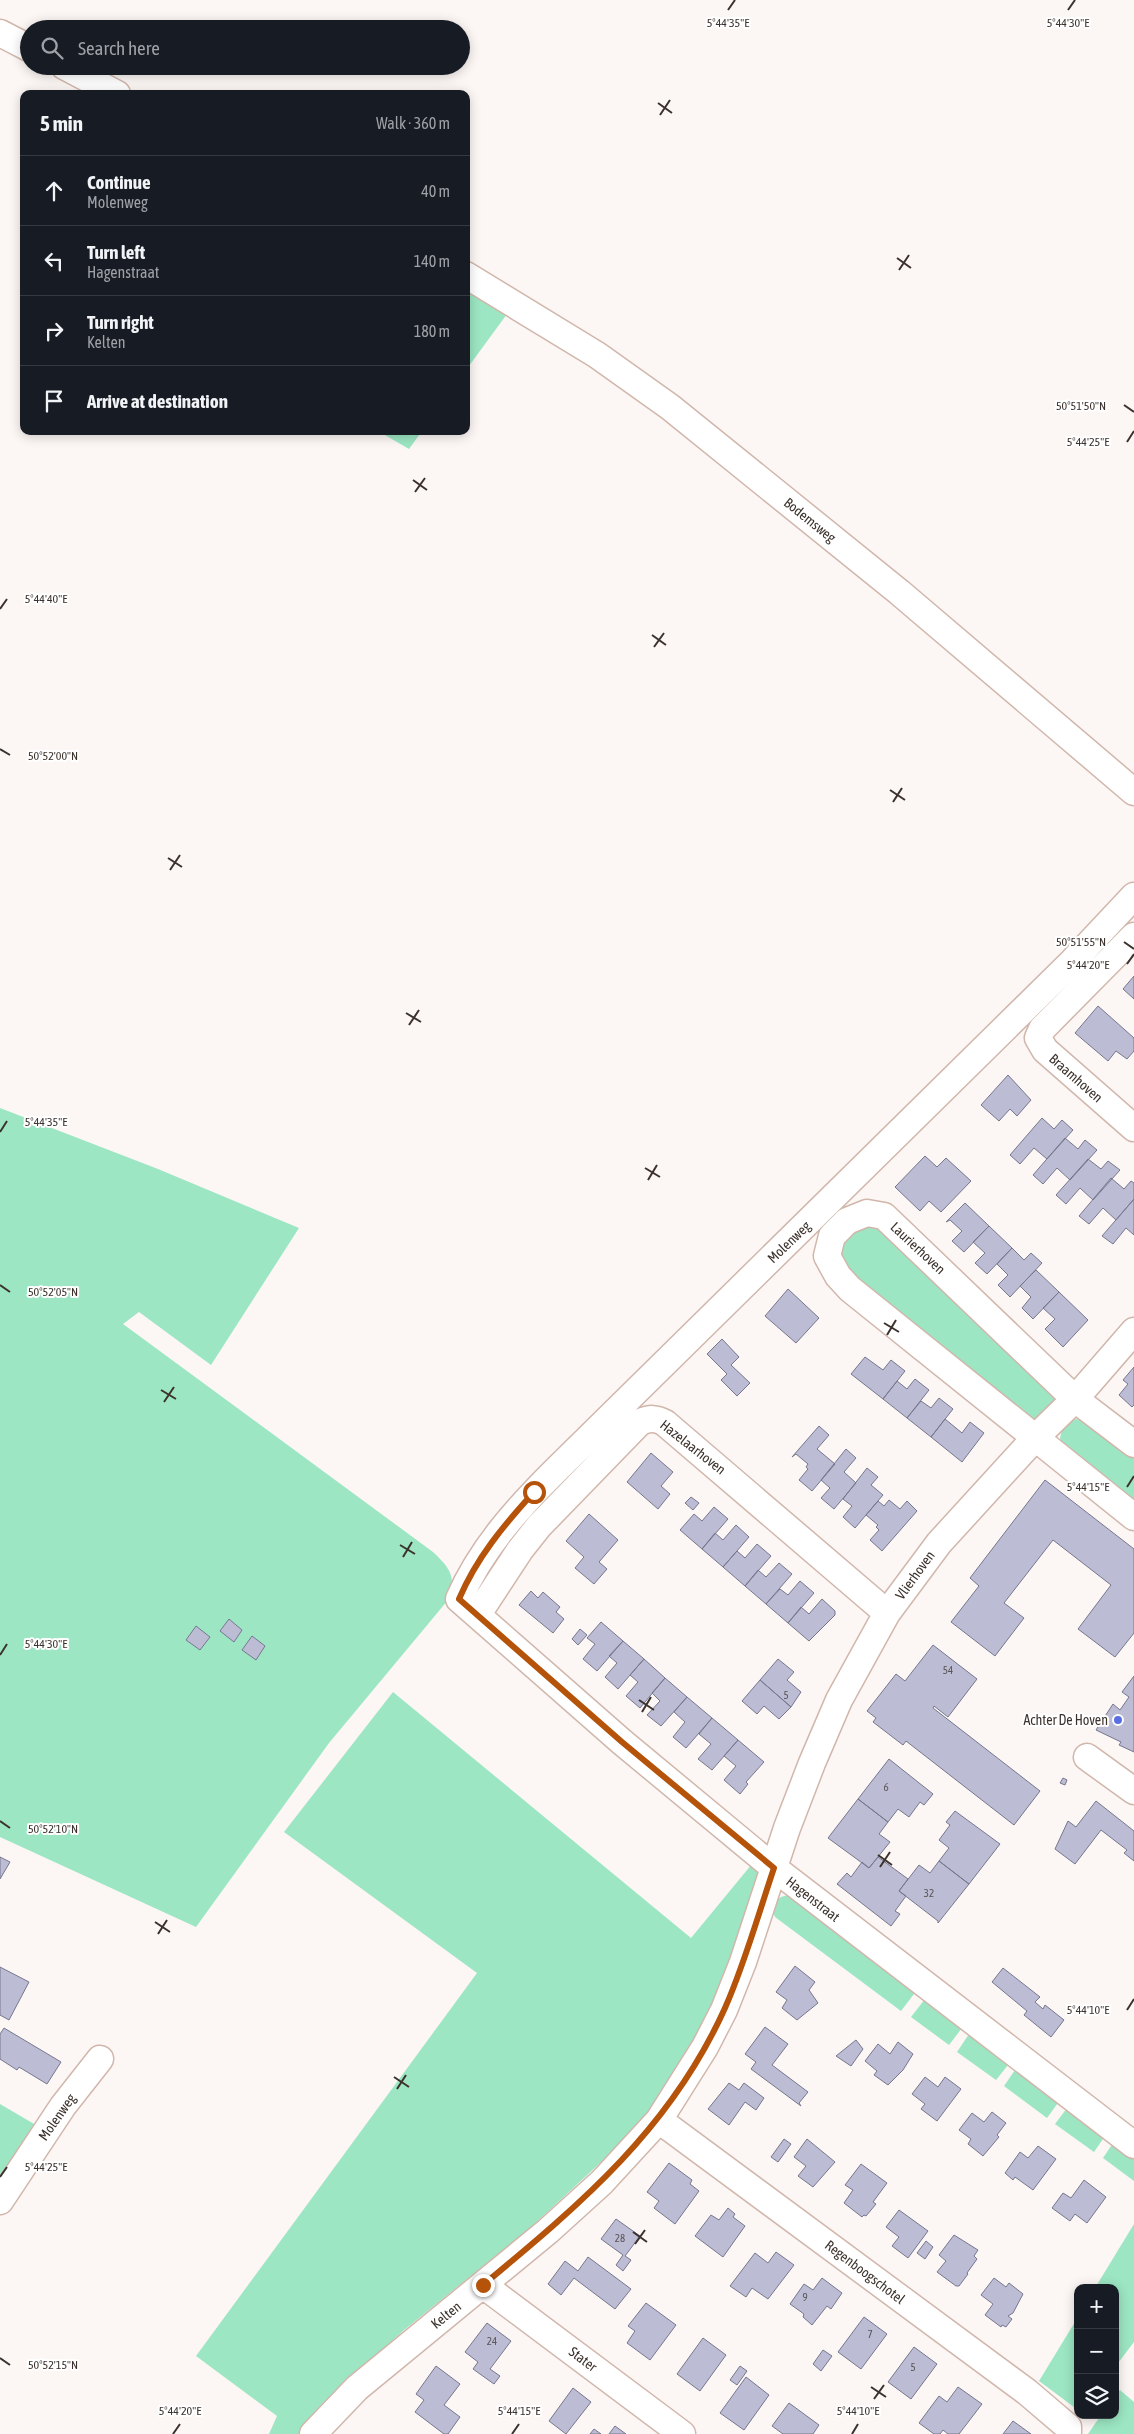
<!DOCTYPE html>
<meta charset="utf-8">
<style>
body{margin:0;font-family:"Asap Condensed",sans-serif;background:#242831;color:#f1f3f6}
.controls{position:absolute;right:15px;bottom:15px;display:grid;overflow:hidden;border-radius:10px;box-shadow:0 2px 12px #0003}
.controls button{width:45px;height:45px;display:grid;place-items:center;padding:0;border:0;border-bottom:1px solid #363941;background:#171b24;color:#f1f3f6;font:25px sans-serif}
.stop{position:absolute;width:15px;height:15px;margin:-11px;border:4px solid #b45309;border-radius:50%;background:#fff}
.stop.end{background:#b45309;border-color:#fff;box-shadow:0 1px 5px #0008}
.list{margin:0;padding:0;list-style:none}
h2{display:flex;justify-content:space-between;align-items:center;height:65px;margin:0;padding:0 20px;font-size:21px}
h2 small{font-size:16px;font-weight:400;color:#9ea1a6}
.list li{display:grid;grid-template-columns:32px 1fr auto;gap:15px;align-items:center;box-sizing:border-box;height:70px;padding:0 20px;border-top:1px solid #363941}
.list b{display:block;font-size:19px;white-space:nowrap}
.list p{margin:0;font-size:16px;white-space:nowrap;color:#9ea1a6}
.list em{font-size:16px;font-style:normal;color:#9ea1a6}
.icon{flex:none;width:28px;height:28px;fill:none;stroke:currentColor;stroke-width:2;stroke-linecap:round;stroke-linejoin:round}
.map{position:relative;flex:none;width:1134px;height:2434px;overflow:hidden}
.search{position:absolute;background:#171b24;box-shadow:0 2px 12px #0003;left:20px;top:20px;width:450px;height:55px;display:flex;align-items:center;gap:12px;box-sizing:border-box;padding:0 18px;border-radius:28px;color:#9ea1a6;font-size:19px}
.panel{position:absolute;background:#171b24;box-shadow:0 2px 12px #0003;left:20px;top:90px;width:450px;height:345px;border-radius:10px}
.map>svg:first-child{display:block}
.green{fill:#9ce6c3}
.building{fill:#bcbdd5;stroke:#76778d}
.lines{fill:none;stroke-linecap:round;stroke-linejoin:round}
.minor-casing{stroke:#d1b7ab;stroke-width:29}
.minor{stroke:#fff;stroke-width:26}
.route{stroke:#b45309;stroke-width:6}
.ticks{fill:none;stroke:#3c322d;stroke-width:2}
.poi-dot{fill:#5a6ee4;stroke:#fff;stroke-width:2}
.labels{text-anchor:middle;stroke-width:4;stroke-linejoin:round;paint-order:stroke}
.number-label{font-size:11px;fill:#5c5557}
.street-label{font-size:14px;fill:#3c322d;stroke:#fff}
.poi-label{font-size:14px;fill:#3c322d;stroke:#fff;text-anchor:end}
.ticks-label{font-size:12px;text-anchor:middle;fill:#3c322d;stroke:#fff;stroke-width:4;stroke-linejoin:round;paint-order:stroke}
</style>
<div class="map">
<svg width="1134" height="2434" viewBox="0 0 1134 2434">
<rect width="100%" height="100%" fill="#fcf6f4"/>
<path class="green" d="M466 288 507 314 466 370Z
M378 431H422L409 449Z
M0 1108 158 1169 299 1228 211 1365 139 1312 123 1324 433 1552C450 1568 457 1577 448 1600L329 1743 196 1927 0 1837Z
M868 1226 884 1229 1053 1388 1055 1408 1036 1420 1025 1418 843 1273 839 1249 854 1228Z
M1076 1419 1090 1421 1134 1455V1505L1065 1451 1060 1438 1063 1426Z
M393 1692 691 1938 752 1864 760 1871 721 1995 640 2126 529 2229 404 2330 319 2407 299 2434H269L277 2416 196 2356 477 1973 284 1832Z
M788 1895 915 1989 914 1994 901 2011 775 1917 773 1912C775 1902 777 1897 788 1895Z
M925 1999 962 2028 949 2045 911 2017Z
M969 2034 1008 2065 996 2080 957 2052Z
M1015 2070 1060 2100 1047 2118 1004 2086Z
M0 2104 41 2128 0 2185Z
M1067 2108 1105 2136 1094 2152 1055 2124Z
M1115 2144 1134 2156V2181L1103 2158 1111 2146Z
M1134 2224V2342L1115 2367V2288H1095Z
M1078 2317V2410L1039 2381Z
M1120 2390 1134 2402V2434H1088L1101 2415H1115V2396Z"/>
<path class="building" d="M1134 976V999L1123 989Z
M1098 1006 1134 1038V1051L1127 1059 1116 1051 1108 1061 1075 1033Z
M1008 1075 1031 1100 1017 1116 1010 1109 999 1121 981 1105Z
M1042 1118 1054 1129 1062 1120 1073 1130 1047 1159 1034 1148 1020 1164 1010 1155Z
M1065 1138 1078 1149 1085 1140 1097 1150 1070 1180 1057 1168 1043 1184 1033 1175Z
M925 1156 937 1167 946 1158 971 1181 941 1212 929 1201 920 1211 895 1187Z
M1088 1159 1101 1169 1108 1161 1120 1170 1093 1200 1080 1188 1066 1204 1056 1195Z
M1111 1178 1124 1189 1131 1181 1134 1183V1199L1116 1220 1103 1208 1089 1224 1079 1216Z
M1134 1199V1235L1126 1228 1113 1244 1102 1236Z
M965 1203 989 1226 964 1252 952 1241 962 1231 950 1220 946 1222Z
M989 1226 1012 1248 987 1274 975 1263 985 1253 973 1242Z
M1012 1248 1024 1260 1031 1253 1042 1263 1010 1297 998 1285 1008 1275 997 1264Z
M1036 1270 1059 1292 1033 1319 1022 1308 1031 1297 1020 1286Z
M788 1289 819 1318 796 1343 765 1316Z
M1059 1292 1088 1320 1063 1347 1045 1329 1055 1319 1043 1308Z
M722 1339 739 1357 731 1365 750 1383 737 1396 721 1380 727 1374 707 1354Z
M865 1357 883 1370 891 1360 905 1371 883 1399 851 1374Z
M1134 1367V1405L1132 1407 1119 1395 1128 1384 1123 1380Z
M915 1379 929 1390 907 1418 883 1399 897 1381 907 1389Z
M939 1398 953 1409 931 1437 907 1418 921 1401 931 1408Z
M945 1419 962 1433 970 1422 984 1433 962 1462 931 1437Z
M819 1426 829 1435 817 1449 835 1464 812 1491 799 1480 808 1469 806 1467 808 1464 796 1454 792 1457Z
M846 1449 856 1458 844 1472 856 1483 834 1509 821 1498 830 1488 821 1480Z
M651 1453 673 1472 661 1486 670 1494 658 1509 627 1482Z
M867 1468 878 1477 871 1485 883 1495 855 1528 843 1517 852 1506 843 1499Z
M1045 1480 1134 1549V1633L1115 1657 1078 1629 1111 1585 1053 1540 1004 1603 1024 1618 995 1656 951 1622 979 1586 970 1578Z
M691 1497 699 1503 693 1510 685 1503Z
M889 1500 900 1509 907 1501 917 1511 882 1551 870 1540 879 1530 876 1527 878 1525 866 1515 878 1501 884 1506Z
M714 1507 728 1519 702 1549 680 1530 694 1514 702 1521Z
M589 1514 618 1540 599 1562 607 1569 594 1584 575 1568 584 1557 566 1541Z
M736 1525 749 1537 723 1567 702 1549 715 1533 723 1540Z
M757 1544 771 1556 745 1586 723 1567 737 1551 745 1558Z
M779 1563 792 1574 766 1604 745 1586 758 1570 766 1577Z
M800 1581 814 1593 788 1623 766 1604 780 1589 788 1595Z
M531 1591 538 1598 543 1592 560 1607 556 1612 564 1619 553 1633 519 1605Z
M822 1599 835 1611V1615L809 1641 788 1623 801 1607 809 1614Z
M229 1619 242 1630 234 1642 220 1631Z
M601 1622 623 1641 597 1671 583 1659 595 1644 587 1638Z
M196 1626 210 1637 200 1650 186 1640Z
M580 1629 587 1635 578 1645 572 1639Z
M252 1636 265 1646 256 1660 242 1650Z
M623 1641 644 1659 618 1689 605 1677 617 1663 609 1656Z
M933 1645 977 1679 948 1717 934 1706 933 1708 1040 1791 1014 1825 906 1741 903 1745 873 1722 876 1718 867 1711 896 1674 905 1681Z
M644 1659 665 1678 640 1708 626 1696 638 1682 630 1675Z
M778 1659 794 1672 787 1680 801 1692 791 1707 760 1680Z
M1134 1676V1752L1119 1745 1121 1742 1096 1730 1113 1704 1120 1710 1129 1697 1122 1692Z
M665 1678 687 1697 661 1726 647 1715 660 1701 652 1693Z
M760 1680 791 1707 779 1719 764 1706 757 1714 742 1701Z
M687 1697 712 1718 686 1748 673 1737 685 1722 674 1712Z
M712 1718 738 1740 712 1770 698 1759 711 1744 699 1734Z
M738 1740 764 1762 746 1782 748 1784 740 1794 724 1780 736 1766 724 1756Z
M889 1759 933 1794 924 1805 920 1802 909 1817 898 1809 888 1822 858 1799Z
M1063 1778 1067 1780 1065 1785 1060 1783Z
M858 1799 888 1822 879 1834 890 1842 869 1868 828 1838Z
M1096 1801 1134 1831V1861L1124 1853 1127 1850 1101 1830 1075 1864 1055 1849 1068 1821 1076 1827Z
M955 1811 1000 1844 969 1884 939 1861 949 1848 939 1840 950 1825 946 1822Z
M0 1857 10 1862 0 1879Z
M878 1857 908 1879 899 1891 906 1896 895 1911 900 1914 891 1926 837 1884 847 1873 851 1877 862 1862 869 1868Z
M939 1861 969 1884 938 1923V1921L899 1891 919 1865 930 1873Z
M795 1966 815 1982 809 1990 818 2003 797 2020 782 2008 787 2000 776 1992Z
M0 1967 29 1982 9 2020 0 2015Z
M1003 1968 1040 1997 1035 2002 1043 2009 1045 2005 1064 2020 1051 2037 1024 2015 1027 2011 992 1982Z
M765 2027 788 2044 772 2065 808 2092 799 2103 801 2106 751 2069 756 2062 745 2054Z
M4 2028 61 2062 47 2084 19 2067 17 2070 0 2059V2034Z
M856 2040 863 2049 851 2066 836 2056Z
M898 2042 913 2054 903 2070 888 2085 874 2075 877 2071 865 2061 878 2044 890 2054Z
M925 2077 938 2087 945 2077 961 2089 937 2121 921 2109 925 2104 912 2094Z
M729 2083 739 2090 744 2083 764 2098 756 2110 745 2102 729 2125 708 2109Z
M992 2112 1006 2123 997 2135 999 2137 983 2156 968 2144 971 2139 959 2130 972 2113 984 2122Z
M784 2139 791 2144 778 2162 771 2157Z
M807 2139 835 2162 813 2187 798 2176 806 2166 794 2157Z
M1038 2146 1056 2159 1033 2190 1015 2177 1013 2180 1005 2173 1020 2152 1028 2158Z
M669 2163 692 2180 690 2184 699 2191 675 2224 654 2208 659 2201 647 2192Z
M861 2164 887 2183 873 2202 876 2204 866 2216 864 2215 862 2217 844 2203 853 2190 845 2185Z
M1084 2180 1106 2197 1087 2223 1075 2214 1070 2221 1052 2208 1063 2193 1071 2198Z
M728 2208 735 2214 733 2217 745 2226 723 2257 695 2236 711 2215 719 2220Z
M899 2210 928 2231 908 2258 892 2246 899 2237 886 2227Z
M616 2219 640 2236 625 2256 631 2260 623 2271 616 2265 623 2255 601 2239Z
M954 2235 978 2250 974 2256 977 2259 967 2273 968 2274 959 2286H956L937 2272 946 2261 939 2255Z
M926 2241 933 2247 925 2259 917 2253Z
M776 2252 794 2265 768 2299 752 2288 746 2297 730 2286 755 2253 768 2263Z
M588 2257 631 2289 615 2309 574 2278 561 2295 548 2284 565 2261 578 2271Z
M822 2278 842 2293 831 2309 827 2306 812 2325 803 2317 804 2314 790 2304 804 2284 813 2290Z
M994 2278 1006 2287 1009 2283 1023 2294 1013 2313 1008 2316 1012 2319 1006 2327 1002 2325 1001 2327 985 2315 993 2304 981 2295Z
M646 2303 676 2325 650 2360 627 2343 635 2331 628 2326Z
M864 2317 887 2334 861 2369 838 2352Z
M487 2323 511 2341 490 2369 500 2376 494 2384 473 2369 478 2362 465 2352Z
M703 2338 726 2355 700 2391 677 2374Z
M914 2347 937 2364 911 2399 888 2382Z
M823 2350 832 2356 821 2371 813 2364Z
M436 2366 460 2384 444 2405 460 2417 448 2434H444L415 2412 424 2400 416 2394Z
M740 2366 747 2371 737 2385 730 2380Z
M746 2377 769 2395 744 2430 720 2413Z
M958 2387 982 2404 959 2434H948L943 2430 940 2434H934L919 2423 939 2396 947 2402Z
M573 2388 591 2402 566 2434 549 2421Z
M789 2403 819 2425 813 2434H783L772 2426Z
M1013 2421 1031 2434H1003Z
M615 2426 626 2434H609Z
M594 2429 601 2434H590Z"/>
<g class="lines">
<g class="minor-casing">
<path id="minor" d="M0 33 29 48
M64 66 117 94
M466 275 597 355 670 407 899 592 1134 792
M1134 896 1073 961 554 1472C516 1510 481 1549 459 1599L622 1742 774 1868 1134 2145
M1134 936 1042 1029 1038 1038 1045 1050 1134 1128
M1134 1444 1075 1399 884 1216 867 1213 847 1221 832 1236 827 1256 838 1276 850 1289 1134 1517
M478 1614 520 1550 539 1526 640 1422C650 1418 656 1418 665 1423L887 1613
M1087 1757 1134 1791
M659 2120 1027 2392 1068 2427V2434
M0 2201 63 2106 100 2059
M483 2285 682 2434
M313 2434 357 2388 548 2231 602 2182 659 2120 705 2047 724 2010 743 1962 787 1828 812 1763 839 1700 887 1613 939 1543 1035 1438 1075 1399 1134 1331"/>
</g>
<use href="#minor" class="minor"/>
</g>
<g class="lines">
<path class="route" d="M483 2285C582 2203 671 2128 725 2008 745 1963 758 1915 774 1868L622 1742 459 1599C477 1557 504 1525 534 1492"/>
</g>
<path class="ticks" d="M728 10 735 0M1068 10 1075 0M658 103 672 113M660 115 670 100M897 258 911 268M899 270 909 255M1124 405 1134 412M1127 442 1134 431M413 480 427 490M415 492 425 478M0 609 7 599M652 635 666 645M654 647 664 633M0 749 10 755M890 790 905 800M893 802 902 788M168 858 182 867M170 870 180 855M1124 942 1134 949M1127 964 1134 954M406 1013 421 1022M409 1025 419 1010M0 1132 7 1121M645 1168 660 1177M648 1180 657 1165M0 1285 10 1292M884 1323 899 1332M887 1335 896 1320M161 1390 176 1399M164 1402 174 1387M1127 1487 1134 1476M400 1545 415 1554M403 1557 412 1542M0 1655 7 1644M639 1700 654 1710M642 1712 651 1697M0 1821 10 1828M878 1855 892 1865M880 1867 890 1852M155 1922 170 1932M158 1934 167 1920M1127 2010 1134 1999M394 2077 409 2087M397 2089 406 2075M0 2177 7 2167M633 2232 647 2242M635 2244 645 2230M0 2358 10 2365M871 2387 886 2397M874 2399 884 2385M173 2434 180 2424M512 2434 519 2424M852 2434 858 2424"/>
<circle class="poi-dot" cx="1118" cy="1720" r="5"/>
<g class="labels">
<g class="number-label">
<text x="948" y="1674">54</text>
<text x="786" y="1699">5</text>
<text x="886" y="1791">6</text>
<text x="929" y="1897">32</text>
<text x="620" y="2242">28</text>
<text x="805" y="2301">9</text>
<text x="870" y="2338">7</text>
<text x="492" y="2345">24</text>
<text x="913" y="2371">5</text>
</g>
<g class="street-label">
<text transform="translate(810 520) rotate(39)" y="5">Bodemsweg</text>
<text transform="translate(1076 1078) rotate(41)" y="5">Braamhoven</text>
<text transform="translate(789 1242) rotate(-44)" y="5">Molenweg</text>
<text transform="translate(918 1248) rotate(43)" y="5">Laurierhoven</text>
<text transform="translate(693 1447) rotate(38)" y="5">Hazelaarhoven</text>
<text transform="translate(915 1575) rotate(-54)" y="5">Vlierhoven</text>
<text transform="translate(813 1899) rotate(38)" y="5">Hagenstraat</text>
<text transform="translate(57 2117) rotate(-55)" y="5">Molenweg</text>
<text transform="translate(865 2272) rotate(37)" y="5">Regenboogschotel</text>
<text transform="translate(446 2315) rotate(-39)" y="5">Kelten</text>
<text transform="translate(583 2359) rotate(37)" y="5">Stater</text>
</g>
<g class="poi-label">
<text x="1108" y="1725">Achter De Hoven</text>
</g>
</g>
<g class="ticks-label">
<text x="728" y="27">5°44'35"E</text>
<text x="1068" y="27">5°44'30"E</text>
<text x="1081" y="410">50°51'50"N</text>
<text x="1088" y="446">5°44'25"E</text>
<text x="46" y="603">5°44'40"E</text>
<text x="53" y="760">50°52'00"N</text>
<text x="1081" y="946">50°51'55"N</text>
<text x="1088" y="969">5°44'20"E</text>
<text x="46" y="1126">5°44'35"E</text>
<text x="53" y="1296">50°52'05"N</text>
<text x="1088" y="1491">5°44'15"E</text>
<text x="46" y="1648">5°44'30"E</text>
<text x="53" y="1833">50°52'10"N</text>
<text x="1088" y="2014">5°44'10"E</text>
<text x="46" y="2171">5°44'25"E</text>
<text x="53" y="2369">50°52'15"N</text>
<text x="180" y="2415">5°44'20"E</text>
<text x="519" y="2415">5°44'15"E</text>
<text x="858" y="2415">5°44'10"E</text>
</g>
</svg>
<div class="controls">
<button>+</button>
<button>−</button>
<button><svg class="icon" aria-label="layers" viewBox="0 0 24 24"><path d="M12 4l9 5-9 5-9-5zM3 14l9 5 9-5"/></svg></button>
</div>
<div class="stop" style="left:534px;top:1492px"></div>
<div class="stop end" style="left:483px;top:2285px"></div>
<div class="search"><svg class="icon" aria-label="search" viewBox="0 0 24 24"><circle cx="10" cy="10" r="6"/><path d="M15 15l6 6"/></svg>Search here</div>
<section class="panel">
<h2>5 min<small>Walk · 360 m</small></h2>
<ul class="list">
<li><svg class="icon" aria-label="ahead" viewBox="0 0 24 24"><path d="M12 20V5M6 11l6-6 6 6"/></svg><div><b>Continue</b><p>Molenweg</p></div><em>40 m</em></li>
<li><svg class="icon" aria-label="left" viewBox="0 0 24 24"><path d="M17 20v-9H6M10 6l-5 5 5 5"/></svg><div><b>Turn left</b><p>Hagenstraat</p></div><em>140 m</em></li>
<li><svg class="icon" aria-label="right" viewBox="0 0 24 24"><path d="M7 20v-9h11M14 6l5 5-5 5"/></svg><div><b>Turn right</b><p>Kelten</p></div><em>180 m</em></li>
<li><svg class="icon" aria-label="arrive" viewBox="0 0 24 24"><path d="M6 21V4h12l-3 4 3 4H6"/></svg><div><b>Arrive at destination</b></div></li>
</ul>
</section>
</div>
